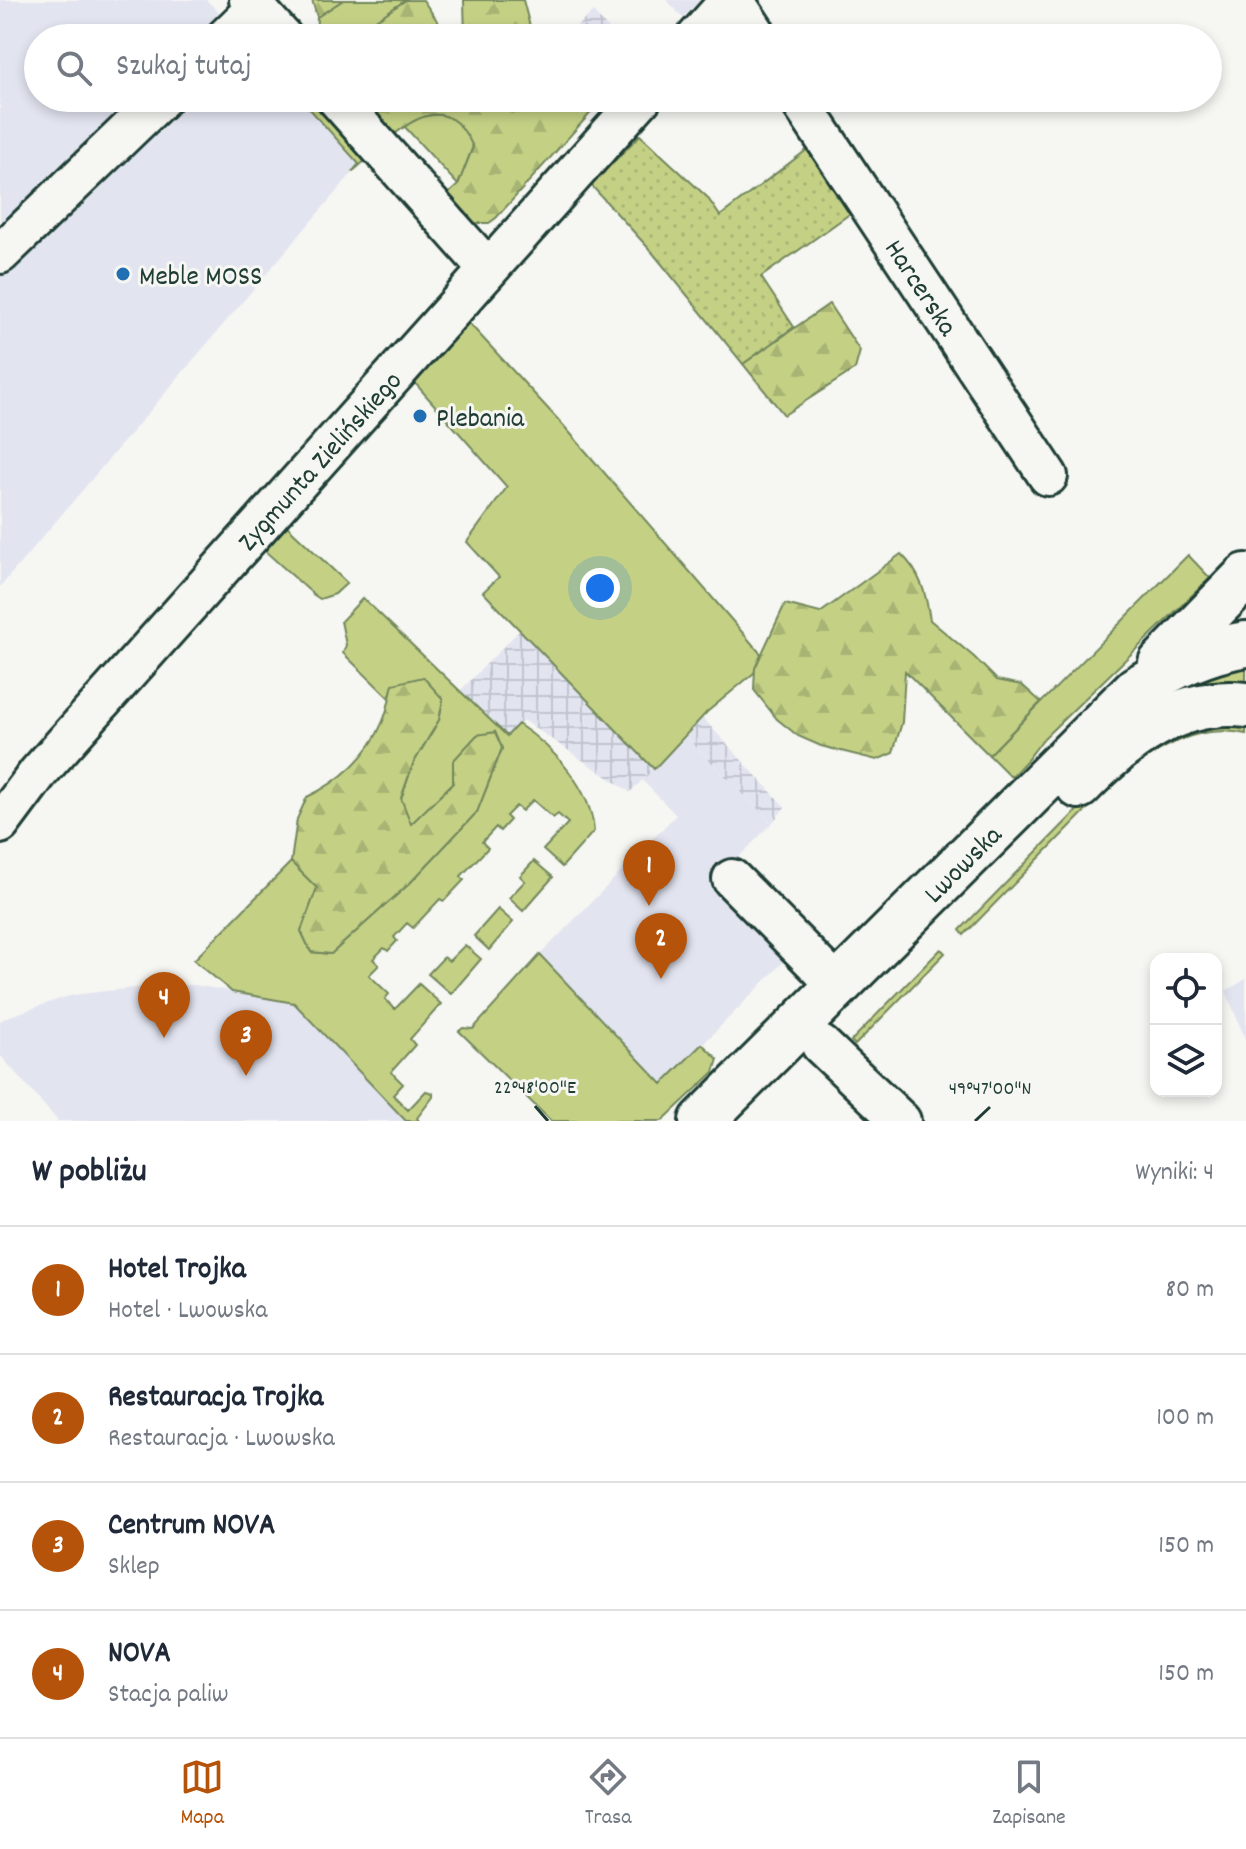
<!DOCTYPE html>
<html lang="pl">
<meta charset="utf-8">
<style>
body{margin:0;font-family:Dekko,sans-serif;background:#f6f6f7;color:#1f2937}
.controls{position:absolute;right:24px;bottom:24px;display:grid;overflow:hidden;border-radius:16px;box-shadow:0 4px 12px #0003}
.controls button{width:72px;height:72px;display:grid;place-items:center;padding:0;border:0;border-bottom:2px solid #e0e1e3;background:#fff;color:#1f2937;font:40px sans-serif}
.you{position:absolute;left:600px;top:588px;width:28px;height:28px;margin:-20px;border:6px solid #fff;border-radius:50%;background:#1a73e8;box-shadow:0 0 0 12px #1a73e833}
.badge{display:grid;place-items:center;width:52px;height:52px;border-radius:50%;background:#b45309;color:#fff;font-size:26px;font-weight:700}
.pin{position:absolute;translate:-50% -66px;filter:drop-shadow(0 2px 4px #0008)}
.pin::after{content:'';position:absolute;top:42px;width:28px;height:24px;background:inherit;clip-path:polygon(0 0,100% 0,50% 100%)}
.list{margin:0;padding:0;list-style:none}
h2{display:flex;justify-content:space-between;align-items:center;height:104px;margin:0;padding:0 32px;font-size:34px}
h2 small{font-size:26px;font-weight:400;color:#747a83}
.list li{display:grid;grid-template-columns:52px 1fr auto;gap:24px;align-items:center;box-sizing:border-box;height:128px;padding:0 32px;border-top:2px solid #e0e1e3}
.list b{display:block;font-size:30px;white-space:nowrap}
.list p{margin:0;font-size:26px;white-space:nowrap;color:#747a83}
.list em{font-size:26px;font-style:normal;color:#747a83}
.icon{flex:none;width:44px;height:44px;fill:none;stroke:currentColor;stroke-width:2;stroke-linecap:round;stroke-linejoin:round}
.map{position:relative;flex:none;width:1246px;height:1121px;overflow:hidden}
.search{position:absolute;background:#fff;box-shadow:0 4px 12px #0003;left:24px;right:24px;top:24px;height:88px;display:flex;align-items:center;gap:20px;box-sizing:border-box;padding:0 28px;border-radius:44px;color:#747a83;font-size:30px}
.sheet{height:616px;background:#fff}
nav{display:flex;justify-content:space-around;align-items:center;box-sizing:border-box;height:112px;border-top:2px solid #e0e1e3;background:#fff;font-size:22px;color:#747a83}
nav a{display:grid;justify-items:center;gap:4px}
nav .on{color:#b45309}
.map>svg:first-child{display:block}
.built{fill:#e2e4f0}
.industrial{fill:url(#industrial-grid)}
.grass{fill:#c4d185;stroke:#72875c;stroke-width:2}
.forest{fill:url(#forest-firs);stroke:#72875c;stroke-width:2}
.garden{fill:url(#garden-dots);stroke:#72875c;stroke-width:2}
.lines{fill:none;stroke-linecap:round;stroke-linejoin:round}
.minor-casing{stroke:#1f3d34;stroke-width:44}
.highway-casing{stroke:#1f3d34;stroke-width:50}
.minor{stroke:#f6f6f2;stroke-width:38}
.highway{stroke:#f6f6f2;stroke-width:44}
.ticks{fill:none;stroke:#1f3d34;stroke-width:3}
.poi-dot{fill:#1f6fb2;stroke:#f6f6f2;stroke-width:3}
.labels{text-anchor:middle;stroke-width:6;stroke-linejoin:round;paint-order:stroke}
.poi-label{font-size:28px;fill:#1f3d34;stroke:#f6f6f2;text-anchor:start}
.street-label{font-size:28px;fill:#1f3d34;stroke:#f6f6f2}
.ticks-label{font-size:20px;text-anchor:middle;fill:#1f3d34;stroke:#f6f6f2;stroke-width:6;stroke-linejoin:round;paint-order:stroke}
</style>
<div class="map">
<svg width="1246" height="1121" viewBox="0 0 1246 1121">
<defs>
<pattern id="industrial-grid" width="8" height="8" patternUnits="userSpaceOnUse" patternTransform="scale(2)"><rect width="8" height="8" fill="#e2e4f0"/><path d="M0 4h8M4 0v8" fill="none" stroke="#c1c4ce"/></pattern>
<pattern id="forest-firs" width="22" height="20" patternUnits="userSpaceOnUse" patternTransform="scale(2)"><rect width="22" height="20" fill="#c4d185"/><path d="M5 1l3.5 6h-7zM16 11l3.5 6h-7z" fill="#a8b473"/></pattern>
<pattern id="garden-dots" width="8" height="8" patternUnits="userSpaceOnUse" patternTransform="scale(2)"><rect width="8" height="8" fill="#c4d185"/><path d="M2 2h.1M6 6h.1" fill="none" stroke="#a8b473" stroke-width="1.8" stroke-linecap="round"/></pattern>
</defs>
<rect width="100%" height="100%" fill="#f6f6f2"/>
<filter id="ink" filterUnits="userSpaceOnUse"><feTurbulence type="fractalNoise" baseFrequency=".0125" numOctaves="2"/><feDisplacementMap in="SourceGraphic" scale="16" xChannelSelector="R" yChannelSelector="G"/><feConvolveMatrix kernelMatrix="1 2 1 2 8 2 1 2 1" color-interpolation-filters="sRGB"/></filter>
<g filter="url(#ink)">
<path class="built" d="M0 0H206L236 28 230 38H38V98H300L359 165 0 587Z
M667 0H700L683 18Z
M686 737 772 823 738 858 820 938 802 943 663 1085 540 955 676 815 642 780Z
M1246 979V1041L1226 991Z
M161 985H195L294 1003 406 1121H58L0 1055V1021L7 1017 72 995Z"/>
<path class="industrial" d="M593 12 617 38H564Z
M520 630 654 769 630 792 523 720 508 736 460 691Z
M702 717 785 807 772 823 686 737Z"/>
<path class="grass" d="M343 0H406L349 38H316L317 17Z
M300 98H311L366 160 352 172 359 164Z
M445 114 464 127 473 146 458 185 404 126 423 116Z
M467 321 563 425 761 654 754 673 707 712 654 769 483 592 499 577 467 542 507 487 414 382Z
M287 526 347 583 335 594 320 599 314 595 265 551Z
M1188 555 1210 578 1044 738 1027 760 1011 777 989 755Z
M363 598 507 736 518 724C553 747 591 788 594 831L562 867 543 850 568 823 558 814 553 818 533 800 522 811 516 806 506 816 510 820 500 831 496 827 482 842 488 848 461 876 464 880 444 901 440 899 413 928 407 923 394 937 397 941 388 951 384 948 373 959 379 965 369 975 389 994 385 999 395 1009 419 984 441 1004 410 1039 415 1045 391 1072 403 1084 393 1095 408 1110 426 1091 433 1093V1097L417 1118 419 1121H406L294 1003 232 992 194 960 291 862 317 888 301 931 311 952 331 954 410 883 477 812 502 749 495 732 453 783 411 825 401 799 413 764 439 720 443 699 394 684 389 698 343 653 346 645 341 621Z
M1246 657V686L1158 693Z
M1246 723V734C1198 723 1161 747 1123 774L1156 742 1195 725Z
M1095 792 1099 797 964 935 960 930Z
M534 861 553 877 523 911 509 898 525 881 520 876Z
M498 909 513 922 489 950 474 936Z
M465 945 481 959 451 994 428 974 444 957 449 961Z
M941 949 945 953 855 1045 851 1041Z
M540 955 662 1084 702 1044 718 1059 714 1072 662 1121H551L459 1031 463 1028 473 1029Z"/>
<path class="forest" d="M312 0H343L317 17Z
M406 0H423L449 38H349Z
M464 0H523L533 38H465Z
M353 98H604L496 218 489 223H474L448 194 458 185 473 147C452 100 422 110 389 139Z
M829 304 860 351 855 369 784 415 743 364Z
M901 554C921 573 926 594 930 620L974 657 997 680 1022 685 1041 702 989 755 905 671 902 722 893 753 877 760 821 746 798 736 777 719 754 690 755 668 785 604 820 613Z
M423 677 443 699 439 720 413 764 401 798 411 824 453 783V761L477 735 495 732 502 748 477 812 410 883 331 954 311 952 301 931 317 888 291 862 297 819 307 797C339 782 369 756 383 721 388 710 390 696 393 684Z"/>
<path class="garden" d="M640 135 707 197 720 216 808 149 851 213 761 277 794 327 743 364 652 252 591 185Z"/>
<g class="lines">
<g class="minor-casing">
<g id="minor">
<path d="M249 0 283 38"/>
<path d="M734 0 759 38"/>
<path d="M225 38 256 8"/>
<path d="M696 38 730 0"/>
<path d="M336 98 488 269"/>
<path id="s1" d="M798 98 1048 476"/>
<path d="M0 254 162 98"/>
<path id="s2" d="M0 824 38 773 642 98"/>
<path d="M732 879 838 986"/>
<path d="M821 1045 901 1121"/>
</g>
</g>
<g class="highway-casing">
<g id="highway">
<path d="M1161 663 1246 576"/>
<path d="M1079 786C1124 740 1177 697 1246 705"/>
<path id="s3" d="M702 1121 1136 689C1172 667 1204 651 1246 644"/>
</g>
</g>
<use href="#minor" class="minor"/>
<use href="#highway" class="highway"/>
</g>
</g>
<path class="ticks" d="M535 1106 548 1121M975 1121 990 1107"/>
<g class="poi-dot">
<circle cx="123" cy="274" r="8"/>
<circle cx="420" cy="416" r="8"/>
</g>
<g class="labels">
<g class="poi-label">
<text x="139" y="284">Meble MOSS</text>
<text x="436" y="426">Plebania</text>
</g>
<g class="street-label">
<text dy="10" stroke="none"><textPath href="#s1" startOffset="226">Harcerska</textPath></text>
<text dy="10" stroke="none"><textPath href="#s2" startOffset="484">Zygmunta Zielińskiego</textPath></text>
<text dy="10" stroke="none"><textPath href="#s3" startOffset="366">Lwowska</textPath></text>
</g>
</g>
<g class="ticks-label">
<text x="535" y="1093">22°48'00"E</text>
<text x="990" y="1094">49°47'00"N</text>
</g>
</svg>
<div class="controls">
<button><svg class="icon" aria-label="locate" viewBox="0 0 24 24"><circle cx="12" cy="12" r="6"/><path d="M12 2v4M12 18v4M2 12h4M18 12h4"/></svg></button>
<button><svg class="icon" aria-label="layers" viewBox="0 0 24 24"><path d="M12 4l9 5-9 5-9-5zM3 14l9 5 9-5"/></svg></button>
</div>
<div class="you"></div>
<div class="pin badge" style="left:649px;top:906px">1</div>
<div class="pin badge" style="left:661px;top:979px">2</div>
<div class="pin badge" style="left:246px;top:1076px">3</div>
<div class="pin badge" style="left:164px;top:1038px">4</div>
<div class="search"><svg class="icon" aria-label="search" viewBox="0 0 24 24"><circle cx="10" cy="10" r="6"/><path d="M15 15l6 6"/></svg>Szukaj tutaj</div>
</div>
<section class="sheet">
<h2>W pobliżu<small>Wyniki: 4</small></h2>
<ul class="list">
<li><span class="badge">1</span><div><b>Hotel Trojka</b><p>Hotel · Lwowska</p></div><em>80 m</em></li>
<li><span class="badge">2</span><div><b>Restauracja Trojka</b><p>Restauracja · Lwowska</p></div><em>100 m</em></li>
<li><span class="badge">3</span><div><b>Centrum NOVA</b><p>Sklep</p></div><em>150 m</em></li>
<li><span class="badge">4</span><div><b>NOVA</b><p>Stacja paliw</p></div><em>150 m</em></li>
</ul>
</section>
<nav>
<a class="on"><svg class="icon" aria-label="map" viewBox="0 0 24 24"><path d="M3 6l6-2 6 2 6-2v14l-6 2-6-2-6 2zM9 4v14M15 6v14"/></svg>Mapa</a>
<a><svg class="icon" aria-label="directions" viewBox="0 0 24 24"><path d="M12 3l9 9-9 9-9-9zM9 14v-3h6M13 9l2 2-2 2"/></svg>Trasa</a>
<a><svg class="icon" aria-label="saved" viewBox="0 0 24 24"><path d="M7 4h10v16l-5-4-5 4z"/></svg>Zapisane</a>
</nav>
